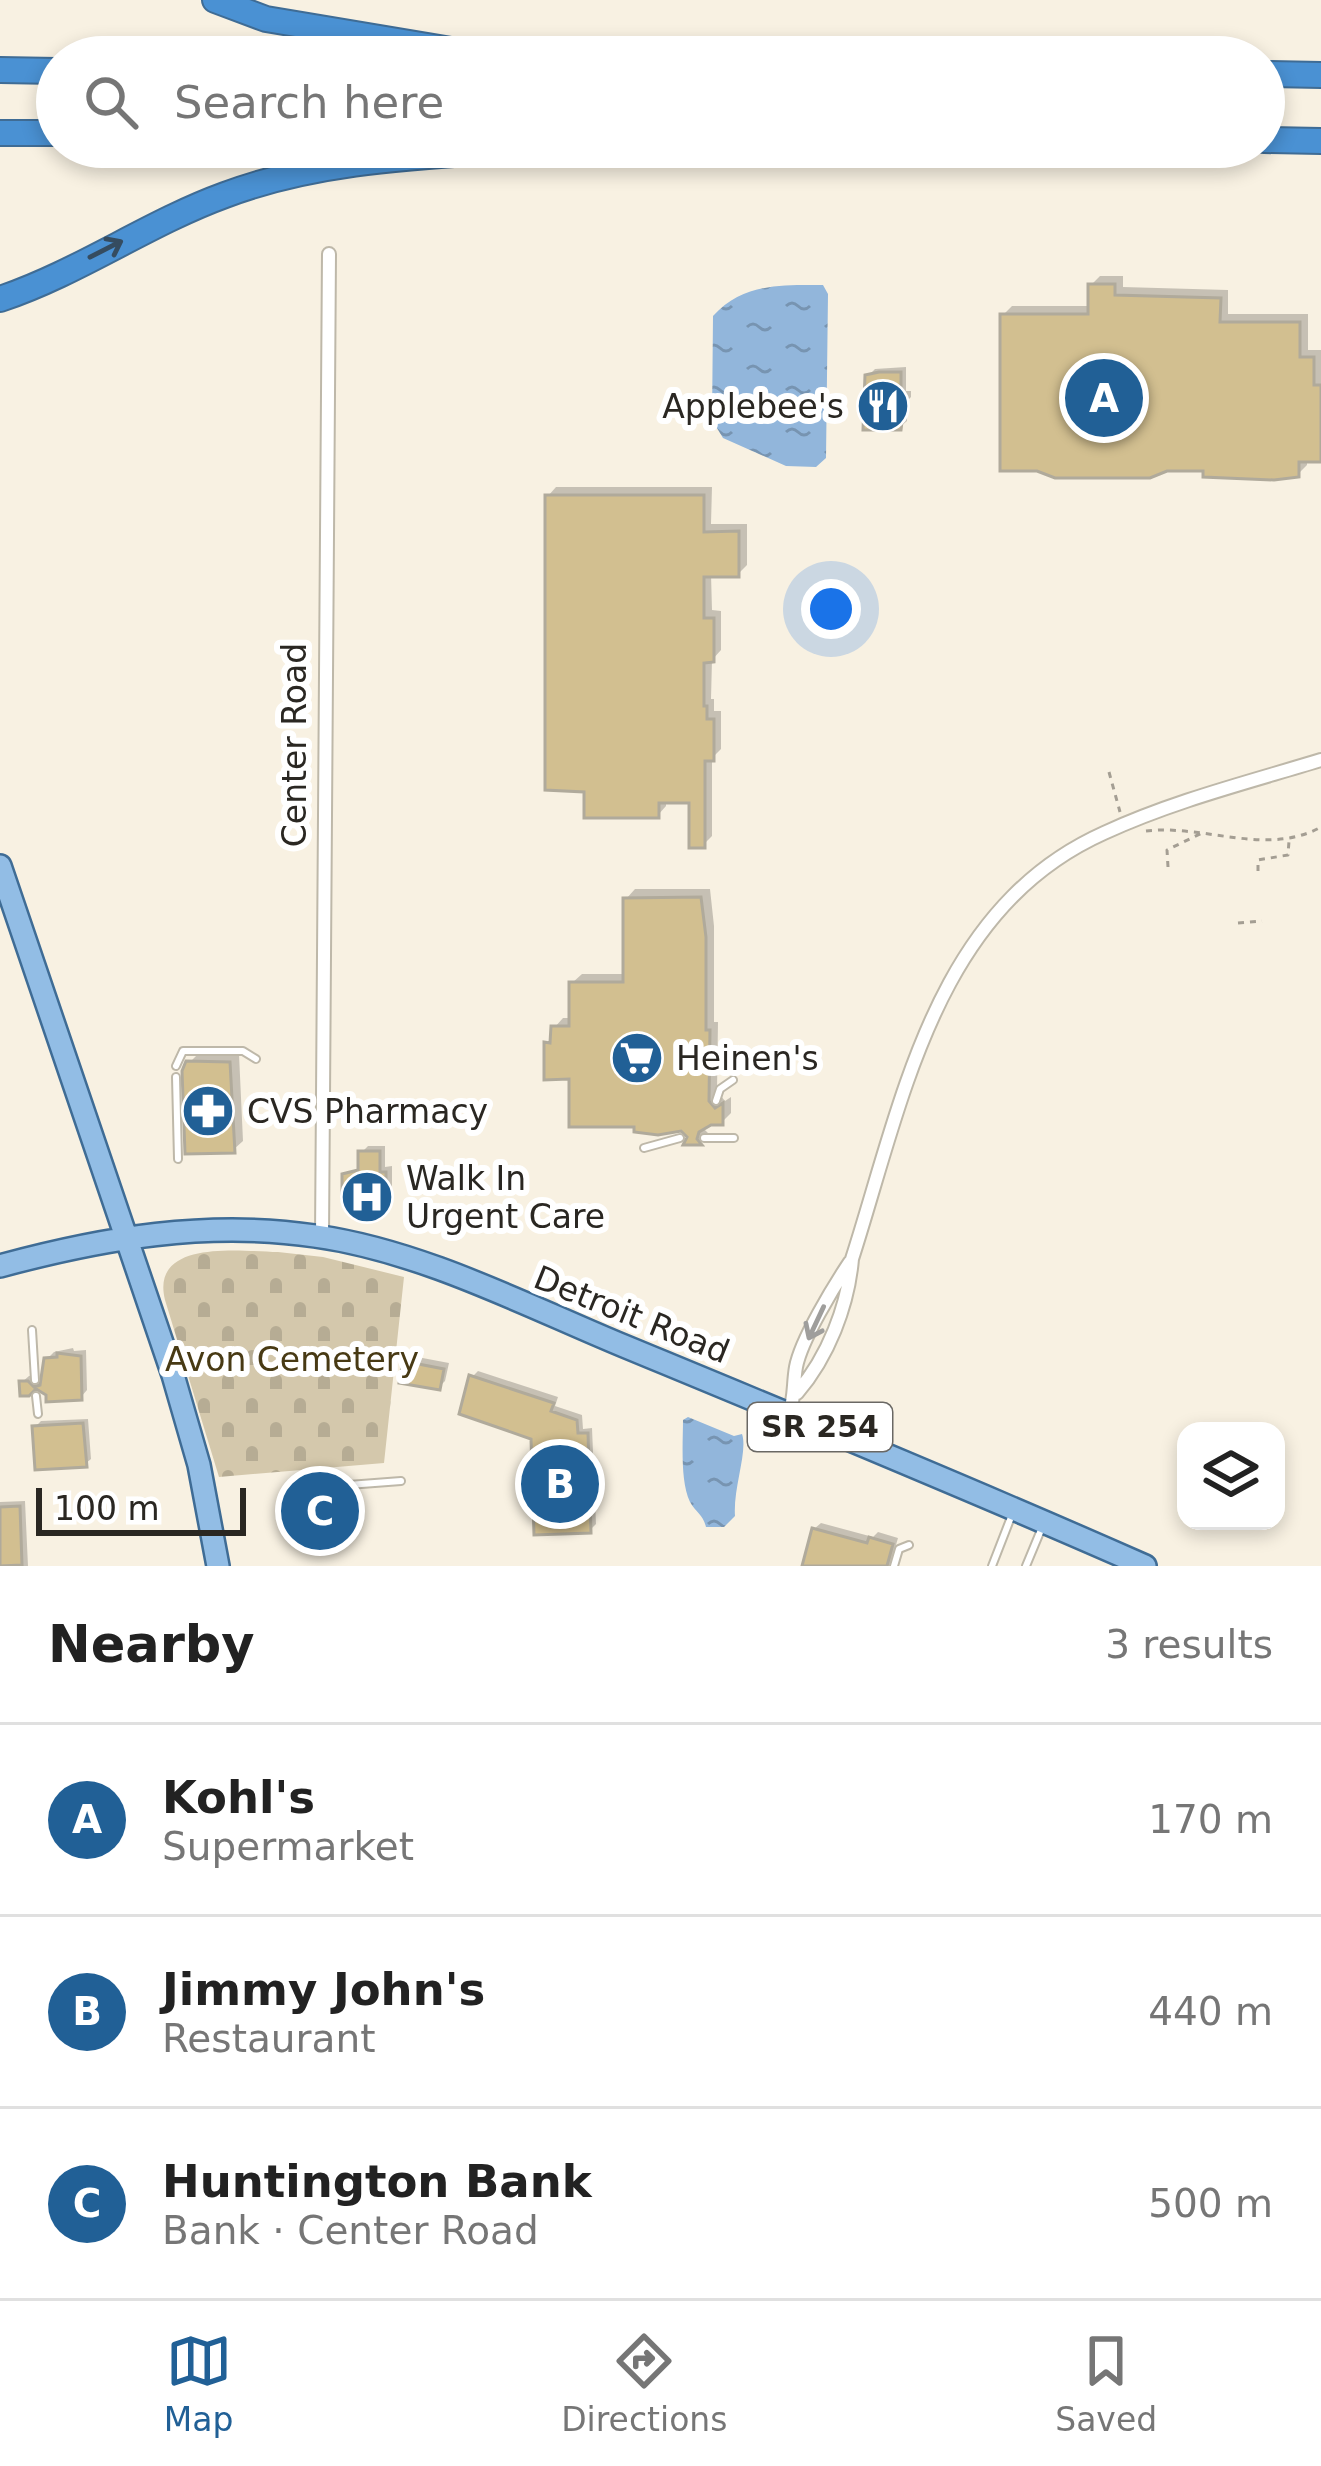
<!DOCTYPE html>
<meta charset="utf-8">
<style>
body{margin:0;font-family:"DejaVu Sans",sans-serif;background:#f2f2f2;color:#222}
.controls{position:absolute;right:36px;bottom:36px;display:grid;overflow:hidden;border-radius:24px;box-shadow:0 6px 18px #0003}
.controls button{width:108px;height:108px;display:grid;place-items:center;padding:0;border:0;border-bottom:3px solid #e0e0e0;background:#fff;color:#222;font:60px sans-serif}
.scale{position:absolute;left:36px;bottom:30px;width:210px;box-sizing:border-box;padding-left:12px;border:6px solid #2a2722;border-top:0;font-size:33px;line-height:42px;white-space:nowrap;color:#2a2722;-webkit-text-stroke:9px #fff;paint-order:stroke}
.you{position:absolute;left:831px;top:609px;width:42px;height:42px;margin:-30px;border:9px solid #fff;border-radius:50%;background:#1a73e8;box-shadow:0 0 0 18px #1a73e833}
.badge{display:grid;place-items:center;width:78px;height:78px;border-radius:50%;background:#216096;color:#fff;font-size:39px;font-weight:700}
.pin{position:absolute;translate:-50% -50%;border:6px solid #fff;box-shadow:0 3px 12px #0006}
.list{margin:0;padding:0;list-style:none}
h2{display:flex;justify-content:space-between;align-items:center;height:156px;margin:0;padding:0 48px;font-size:51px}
h2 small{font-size:39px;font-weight:400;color:#767676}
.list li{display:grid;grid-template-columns:78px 1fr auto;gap:36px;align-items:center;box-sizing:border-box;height:192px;padding:0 48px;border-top:3px solid #e0e0e0}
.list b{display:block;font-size:45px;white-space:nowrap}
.list p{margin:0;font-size:39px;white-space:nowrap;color:#767676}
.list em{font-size:39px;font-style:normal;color:#767676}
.icon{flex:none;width:66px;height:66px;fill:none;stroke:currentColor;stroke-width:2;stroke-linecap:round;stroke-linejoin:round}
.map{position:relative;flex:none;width:1321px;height:1566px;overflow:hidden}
.search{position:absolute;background:#fff;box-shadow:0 6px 18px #0003;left:36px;right:36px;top:36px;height:132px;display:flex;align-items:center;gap:30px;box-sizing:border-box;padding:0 42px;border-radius:66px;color:#767676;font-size:45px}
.sheet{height:732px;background:#fff}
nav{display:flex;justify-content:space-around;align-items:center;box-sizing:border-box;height:168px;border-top:3px solid #e0e0e0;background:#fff;font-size:33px;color:#767676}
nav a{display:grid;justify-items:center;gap:6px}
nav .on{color:#216096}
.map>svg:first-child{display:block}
.cemetery{fill:url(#cemetery-stones)}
.water{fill:url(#water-ripples)}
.shadow{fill:#0003}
.building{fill:#d2bf90;stroke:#b0aa9b;stroke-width:3}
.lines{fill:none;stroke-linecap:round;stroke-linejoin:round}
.lane-casing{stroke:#beb8a9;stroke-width:10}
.street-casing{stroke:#beb8a9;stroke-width:16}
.primary-casing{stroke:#3f6c95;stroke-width:26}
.highway-casing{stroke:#3f6c95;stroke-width:28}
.path{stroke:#a49e93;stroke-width:3;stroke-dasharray:6 6;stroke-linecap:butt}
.lane{stroke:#fff;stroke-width:6}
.street{stroke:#fff;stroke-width:12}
.primary{stroke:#92bde5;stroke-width:21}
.highway{stroke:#4a91d3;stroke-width:24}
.oneway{stroke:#354c60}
.oneway2{stroke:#9f9e9c}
.labels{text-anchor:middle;stroke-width:12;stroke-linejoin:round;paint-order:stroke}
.shield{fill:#fff;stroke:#6a6864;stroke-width:3}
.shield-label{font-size:30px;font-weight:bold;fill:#2a2722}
.poi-label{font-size:33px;fill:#2a2722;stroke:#fff;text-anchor:start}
.street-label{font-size:33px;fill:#2a2722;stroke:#fff}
.park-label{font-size:33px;fill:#483a14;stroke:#fff}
</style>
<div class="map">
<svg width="1321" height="1566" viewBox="0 0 1321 1566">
<defs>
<pattern id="cemetery-stones" width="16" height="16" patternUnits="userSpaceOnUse" patternTransform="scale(3)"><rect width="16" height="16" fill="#d4c8ac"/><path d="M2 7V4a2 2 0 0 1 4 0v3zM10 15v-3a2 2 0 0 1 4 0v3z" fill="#b6ac94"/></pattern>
<pattern id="water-ripples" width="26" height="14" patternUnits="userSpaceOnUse" patternTransform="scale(3)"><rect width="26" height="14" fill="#92b6db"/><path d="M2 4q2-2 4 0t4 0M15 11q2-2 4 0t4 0" fill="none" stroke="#7794b1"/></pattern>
</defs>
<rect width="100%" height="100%" fill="#f8f1e2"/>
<path class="cemetery" d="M278 1252 323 1257 404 1277 384 1463 219 1477 165 1300C150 1239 239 1251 278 1252Z"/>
<path class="water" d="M823 285 828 294 826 458 816 467 786 466 723 438 712 420 713 316C743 283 781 285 823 285Z
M688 1417 734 1436 742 1434C748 1451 733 1488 735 1516L724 1527H706C703 1514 696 1513 690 1502 680 1481 683 1443 683 1420Z"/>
<path class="shadow" d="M1100 276H1123V287L1228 290V314H1308V350H1321V459H1307V465L1298 474 1206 468H1038L1003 315 1012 306H1091V285Z
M906 367V391H911V397L907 401V421L900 427 868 376 875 369Z
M556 487H712L711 524H747V565L738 574H711L712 610 721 611V650L712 660 711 699H714V711H721V749L712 758V836L703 845 692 800H666V806L658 815 548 496Z
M635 889H710L714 926V1022H718L717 1091 725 1101 731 1097V1113L722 1122H711L704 1129 709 1134 700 1142H689L685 1128 572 1076 547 1044 553 1037 554 1028 563 1018H572V983L582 974H626V899Z
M199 1053 239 1054 243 1141 233 1150 189 1063Z
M368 1146H385V1167L392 1166V1199L385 1206 345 1176 361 1166V1153Z
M73 1348 74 1351 86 1350 87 1390 81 1397 49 1393 36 1385 27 1393 22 1382 29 1376 35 1375 44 1385 47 1359 54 1352Z
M412 1356 449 1363 445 1381 439 1387 406 1363Z
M478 1371 558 1397 555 1406 582 1415 583 1429 592 1428 596 1524 590 1530 534 1436 472 1377Z
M88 1419 91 1459 85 1464 35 1427 41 1421Z
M313 1474H322V1486L330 1491 343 1490 345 1521 339 1528 304 1500 315 1489 308 1480Z
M25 1501 28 1566H0V1502Z
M821 1523 873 1537 878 1532 898 1538 890 1566H805L814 1529Z"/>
<path class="building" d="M1088 284H1115V295L1221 298 1220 322H1300V357H1314V385H1321V462H1299V477L1274 480 1203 477V471H1167L1150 478H1055L1037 471H1000V314H1088Z
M879 372H901V396H905L901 430H863L865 375Z
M545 495H704V532L739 531V577H704V618H714V662L704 663V706H707V719H714V761H705V848H689V803H659V818H584V792L545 790Z
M701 897 706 937V1030H710L709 1101 715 1108 723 1103V1125H711L699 1132 697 1139 702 1145H683L687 1137 681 1131 658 1135 634 1132V1127H569V1079L544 1080V1042L550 1043 551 1026H569V982H623V898Z
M186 1061 230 1062 235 1153 185 1154 182 1071Z
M358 1151H380V1172H386V1209H351V1198H342V1174L358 1170Z
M57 1353 81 1356 82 1400 46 1402V1395L36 1389 29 1396H20L19 1381H28L34 1387 40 1385 44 1358 57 1357Z
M403 1361 444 1369 440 1390 399 1383Z
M469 1375 554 1403 551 1411 577 1420 578 1433H588L591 1533 534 1535 531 1439 459 1414Z
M83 1423 87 1467 35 1470 32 1426Z
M321 1478 315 1490 323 1497 337 1495 340 1531 304 1534 301 1498 311 1489 304 1480Z
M20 1506 22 1565 0 1566V1507Z
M812 1528 867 1543 869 1537 893 1544 887 1566H802Z"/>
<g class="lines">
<g class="lane-casing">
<path id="lane" d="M176 1066 183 1051H243L256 1059
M176 1077 178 1159
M716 1101 720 1089 733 1080
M704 1138H734
M644 1148 680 1138
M32 1330 35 1380
M36 1396 38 1414
M322 1487 401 1481
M288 1489 304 1488
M894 1566 899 1549 909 1545
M992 1566 1013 1512
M1026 1566 1043 1525"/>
</g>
<g class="street-casing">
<path id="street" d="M322 1237 329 254
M797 1393C828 1357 848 1306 852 1259 903 1100 935 909 1104 833 1173 801 1249 782 1321 760
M789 1414C795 1397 793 1384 796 1367 801 1340 834 1286 850 1262"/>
</g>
<g class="primary-casing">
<path id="primary" d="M0 866 173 1375 199 1465 218 1566
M0 1266C103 1238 208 1220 315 1236 422 1251 525 1305 624 1346 798 1418 973 1490 1145 1566"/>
</g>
<g class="highway-casing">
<path id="highway" d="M215 0 266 19 493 57
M0 70 57 71
M1264 74 1321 75
M0 133H57
M1264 140 1321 141
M0 299C78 273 148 223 225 195 328 156 444 156 552 147"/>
</g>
<path class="path" d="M1109 772 1120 812
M1146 831C1204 824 1267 857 1321 827
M1168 867 1167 850 1202 833
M1258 871V860L1288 855 1289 841
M1238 923 1262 921"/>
<use href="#lane" class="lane"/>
<use href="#street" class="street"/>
<use href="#primary" class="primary"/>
<use href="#highway" class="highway"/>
</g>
<defs><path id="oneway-shaft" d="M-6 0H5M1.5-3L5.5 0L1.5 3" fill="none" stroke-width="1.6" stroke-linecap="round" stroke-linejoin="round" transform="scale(3)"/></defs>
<use class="oneway" href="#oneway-shaft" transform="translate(106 249) rotate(-27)"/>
<use class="oneway2" href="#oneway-shaft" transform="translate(816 1323) rotate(115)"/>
<defs>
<g id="restaurant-disc" transform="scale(2.7)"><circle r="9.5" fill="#216096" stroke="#fff"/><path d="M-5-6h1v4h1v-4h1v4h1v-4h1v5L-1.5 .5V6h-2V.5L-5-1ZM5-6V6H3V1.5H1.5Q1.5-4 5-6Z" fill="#fff"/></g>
<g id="supermarket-disc" transform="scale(2.7)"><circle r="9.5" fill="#216096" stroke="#fff"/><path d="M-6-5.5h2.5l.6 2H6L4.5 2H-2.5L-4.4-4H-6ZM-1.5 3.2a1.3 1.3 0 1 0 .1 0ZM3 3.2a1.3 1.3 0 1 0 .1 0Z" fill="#fff"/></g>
<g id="pharmacy-disc" transform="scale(2.7)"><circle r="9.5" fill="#216096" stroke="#fff"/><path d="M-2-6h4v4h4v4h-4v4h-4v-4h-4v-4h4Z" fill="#fff"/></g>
<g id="hospital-disc" transform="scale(2.7)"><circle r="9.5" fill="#216096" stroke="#fff"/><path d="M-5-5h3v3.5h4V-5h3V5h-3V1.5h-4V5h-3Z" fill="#fff"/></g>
</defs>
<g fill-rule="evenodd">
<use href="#restaurant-disc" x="883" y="406"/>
<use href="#supermarket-disc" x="637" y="1058"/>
<use href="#pharmacy-disc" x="208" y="1111"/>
<use href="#hospital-disc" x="367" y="1197"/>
</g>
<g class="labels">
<rect class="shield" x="748" y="1403" width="144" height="48" rx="9"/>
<g class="shield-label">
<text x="820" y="1437">SR 254</text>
</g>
<g class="poi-label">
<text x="844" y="418" text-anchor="end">Applebee's</text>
<text x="676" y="1070">Heinen's</text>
<text x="247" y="1123">CVS Pharmacy</text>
<text x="406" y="1190">Walk In<tspan x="406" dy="38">Urgent Care</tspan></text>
</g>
<g class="street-label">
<text transform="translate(294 745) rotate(-90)" y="12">Center Road</text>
<text transform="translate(632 1314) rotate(22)" y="12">Detroit Road</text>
</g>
<g class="park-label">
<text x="292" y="1371">Avon Cemetery</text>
</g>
</g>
</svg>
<div class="controls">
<button><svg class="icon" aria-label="layers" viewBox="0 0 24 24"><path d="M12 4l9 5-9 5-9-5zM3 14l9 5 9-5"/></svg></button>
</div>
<div class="scale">100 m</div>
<div class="you"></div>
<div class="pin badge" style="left:1104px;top:398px">A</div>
<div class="pin badge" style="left:560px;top:1484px">B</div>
<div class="pin badge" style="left:320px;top:1511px">C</div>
<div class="search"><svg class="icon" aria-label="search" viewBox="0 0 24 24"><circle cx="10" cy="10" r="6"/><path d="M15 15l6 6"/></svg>Search here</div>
</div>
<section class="sheet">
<h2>Nearby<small>3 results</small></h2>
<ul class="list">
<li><span class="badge">A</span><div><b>Kohl's</b><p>Supermarket</p></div><em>170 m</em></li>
<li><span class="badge">B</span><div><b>Jimmy John's</b><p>Restaurant</p></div><em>440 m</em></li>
<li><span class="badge">C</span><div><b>Huntington Bank</b><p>Bank · Center Road</p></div><em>500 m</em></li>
</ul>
</section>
<nav>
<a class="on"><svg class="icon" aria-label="map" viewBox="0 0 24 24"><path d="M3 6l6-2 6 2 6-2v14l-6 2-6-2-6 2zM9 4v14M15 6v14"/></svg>Map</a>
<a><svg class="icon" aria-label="directions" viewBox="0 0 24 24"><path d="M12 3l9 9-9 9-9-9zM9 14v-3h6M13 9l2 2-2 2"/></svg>Directions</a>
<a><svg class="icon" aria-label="saved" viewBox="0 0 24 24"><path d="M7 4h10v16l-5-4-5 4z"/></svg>Saved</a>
</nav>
